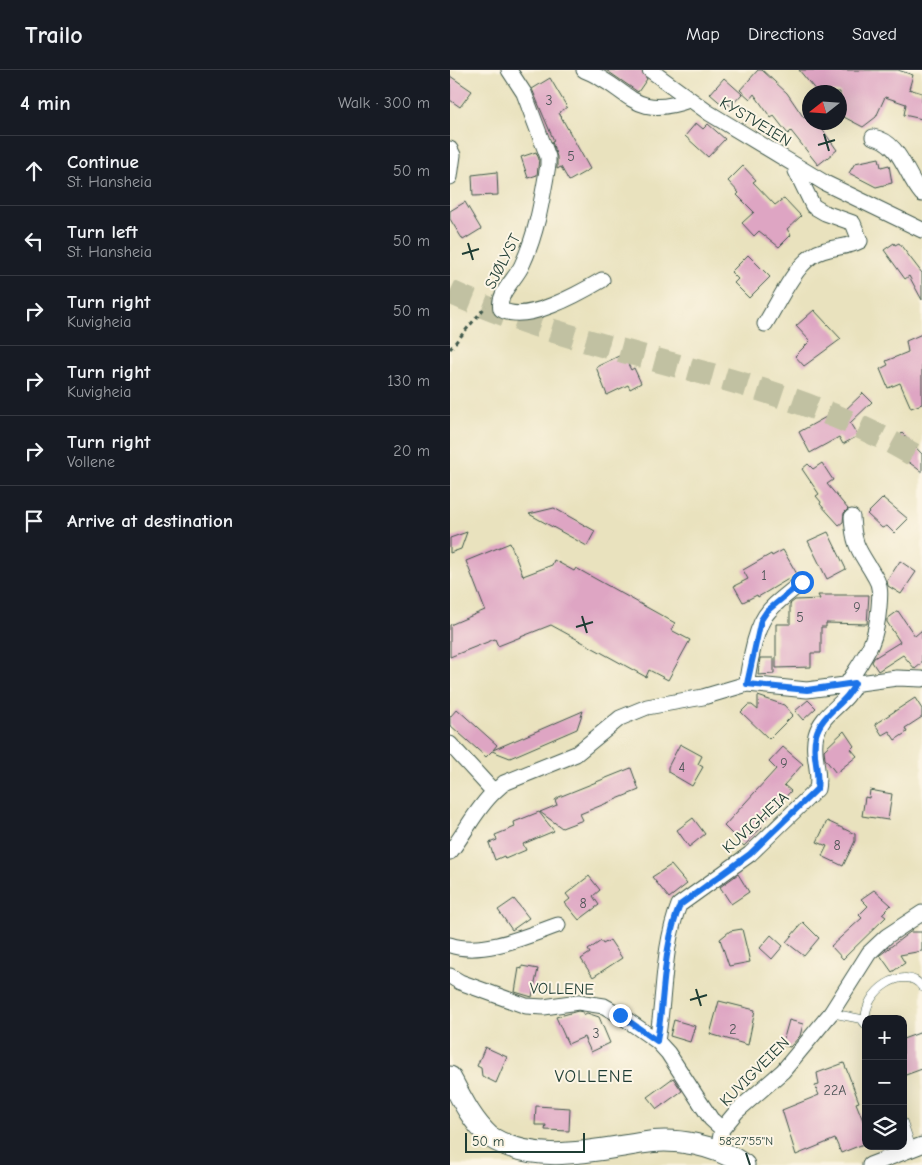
<!DOCTYPE html>
<meta charset="utf-8">
<style>
body{margin:0;font-family:"Comic Neue",sans-serif;background:#242831;color:#f1f3f6}
.controls{position:absolute;right:15px;bottom:15px;display:grid;overflow:hidden;border-radius:10px;box-shadow:0 5px 20px #0002}
.controls button{width:45px;height:45px;display:grid;place-items:center;padding:0;border:0;border-bottom:1px solid #363941;background:#171b24;color:#f1f3f6;font:25px sans-serif}
.compass{position:absolute;left:352px;top:15px;width:45px;height:45px;border-radius:50%;background:#171b24;box-shadow:0 5px 20px #0002;rotate:253deg}
.scale{position:absolute;left:15px;bottom:12px;width:120px;box-sizing:border-box;padding-left:5px;border:2px solid #1f3d34;border-top:0;font-size:14px;line-height:18px;white-space:nowrap;color:#1f3d34;-webkit-text-stroke:4px #fcf5e5;paint-order:stroke}
.stop{position:absolute;width:15px;height:15px;margin:-11px;border:4px solid #1a73e8;border-radius:50%;background:#fff}
.stop.end{background:#1a73e8;border-color:#fff;box-shadow:0 1px 5px #0008}
.list{margin:0;padding:0;list-style:none}
h2{display:flex;justify-content:space-between;align-items:center;height:65px;margin:0;padding:0 20px;font-size:21px}
h2 small{font-size:16px;font-weight:400;color:#9ea1a6}
.list li{display:grid;grid-template-columns:32px 1fr auto;gap:15px;align-items:center;box-sizing:border-box;height:70px;padding:0 20px;border-top:1px solid #363941}
.list b{display:block;font-size:19px;white-space:nowrap}
.list p{margin:0;font-size:16px;white-space:nowrap;color:#9ea1a6}
.list em{font-size:16px;font-style:normal;color:#9ea1a6}
.icon{flex:none;width:28px;height:28px;fill:none;stroke:currentColor;stroke-width:2;stroke-linecap:round;stroke-linejoin:round}
.map{position:relative;flex:none;width:472px;height:1095px;overflow:hidden}
header{display:flex;align-items:center;gap:30px;box-sizing:border-box;height:70px;padding:0 25px;background:#171b24;border-bottom:1px solid #363941}
header strong{font-size:24px}
nav{display:flex;gap:28px;margin-inline-start:auto;font-size:18px}
main{display:flex}
aside{flex:1;background:#171b24}
.map>svg:first-child{display:block}
.building{fill:#dea5c3}
.lines{fill:none;stroke-linecap:round;stroke-linejoin:round}
.primary-tunnel{stroke:#c1c1a2;stroke-width:24;stroke-dasharray:24 12;stroke-linecap:butt}
.service-casing{stroke:#3d5649;stroke-width:9}
.minor-casing{stroke:#3d5649;stroke-width:17}
.secondary-casing{stroke:#3d5649;stroke-width:23}
.path{stroke:#3d5649;stroke-width:3;stroke-dasharray:4 4;stroke-linecap:butt}
.service{stroke:#fff;stroke-width:8}
.minor{stroke:#fff;stroke-width:15}
.secondary{stroke:#fff;stroke-width:21}
.route{stroke:#1a73e8;stroke-width:6}
.ticks{fill:none;stroke:#1f3d34;stroke-width:2}
.labels{text-anchor:middle;stroke-width:4;stroke-linejoin:round;paint-order:stroke}
.number-label{font-size:14px;fill:#4f5758}
.street-label{font-size:16px;fill:#1f3d34;stroke:#fcf5e5}
.neighbourhood-label{font-size:18px;letter-spacing:1px;fill:#1f3d34;stroke:#fcf5e5}
.ticks-label{font-size:12px;text-anchor:middle;fill:#1f3d34;stroke:#fcf5e5;stroke-width:4;stroke-linejoin:round;paint-order:stroke}
</style>
<header>
<strong>Trailo</strong>
<nav><a>Map</a><a>Directions</a><a>Saved</a></nav>
</header>
<main>
<aside>
<h2>4 min<small>Walk · 300 m</small></h2>
<ul class="list">
<li><svg class="icon" aria-label="ahead" viewBox="0 0 24 24"><path d="M12 20V5M6 11l6-6 6 6"/></svg><div><b>Continue</b><p>St. Hansheia</p></div><em>50 m</em></li>
<li><svg class="icon" aria-label="left" viewBox="0 0 24 24"><path d="M17 20v-9H6M10 6l-5 5 5 5"/></svg><div><b>Turn left</b><p>St. Hansheia</p></div><em>50 m</em></li>
<li><svg class="icon" aria-label="right" viewBox="0 0 24 24"><path d="M7 20v-9h11M14 6l5 5-5 5"/></svg><div><b>Turn right</b><p>Kuvigheia</p></div><em>50 m</em></li>
<li><svg class="icon" aria-label="right" viewBox="0 0 24 24"><path d="M7 20v-9h11M14 6l5 5-5 5"/></svg><div><b>Turn right</b><p>Kuvigheia</p></div><em>130 m</em></li>
<li><svg class="icon" aria-label="right" viewBox="0 0 24 24"><path d="M7 20v-9h11M14 6l5 5-5 5"/></svg><div><b>Turn right</b><p>Vollene</p></div><em>20 m</em></li>
<li><svg class="icon" aria-label="arrive" viewBox="0 0 24 24"><path d="M6 21V4h12l-3 4 3 4H6"/></svg><div><b>Arrive at destination</b></div></li>
</ul>
</aside>
<div class="map">
<svg width="472" height="1095" viewBox="0 0 472 1095">
<rect width="100%" height="100%" fill="#fcf5e5"/>
<filter id="ink" filterUnits="userSpaceOnUse"><feTurbulence type="fractalNoise" baseFrequency=".02" numOctaves="2"/><feDisplacementMap in="SourceGraphic" scale="10" xChannelSelector="R" yChannelSelector="G"/><feConvolveMatrix kernelMatrix="1 2 1 2 8 2 1 2 1" color-interpolation-filters="sRGB"/></filter>
<filter id="wash" filterUnits="userSpaceOnUse"><feTurbulence type="fractalNoise" baseFrequency=".0096" numOctaves="4" result="noise"/><feDisplacementMap in="SourceGraphic" scale="20" xChannelSelector="R" yChannelSelector="G"/><feGaussianBlur stdDeviation="1.12" result="paint"/><feColorMatrix in="noise" values="0 0 0 0 0 0 0 0 0 0 0 0 0 0 0 0 0 1.4 0 .05"/><feComposite in="paint" operator="in"/></filter>
<g filter="url(#wash)">
<rect width="100%" height="100%" fill="#e9e2be"/>
<g id="blocks">
<path class="building" d="M156 0H191L197 9 188 22Z
M308 0H312L337 23 354 48 360 44V52H367L387 80 368 95 341 61 338 64 324 46 321 48 304 24 300 29 290 20Z
M349 0H448L463 5 459 19 472 23V49L454 45 456 34 435 27 426 47 413 57 390 45V22H367Z
M0 6 22 21 10 37 0 30Z
M100 8 117 37 109 43 140 99 119 111 111 97 107 99V87L102 72 104 71 82 19Z
M274 8 292 24 281 36 278 34 275 37 260 24Z
M246 53 253 59 258 54 275 69 258 87 235 66Z
M86 82 89 89 87 105 78 108 71 87Z
M429 88 431 97 439 95 442 113 426 117 399 103 405 93Z
M293 96 306 110 303 112 325 135 334 128 351 146 337 159 341 165 329 177 309 161 304 166 292 153 304 142 287 125 289 123 278 111Z
M47 102 48 125 23 126 22 105Z
M15 132 31 159 13 170 0 149V141Z
M444 173 445 175 449 173 472 203V230L459 206 455 209 434 180Z
M298 185 320 207 299 228 284 213 288 209 281 202Z
M364 240 391 269 354 296 345 286 360 271 346 256Z
M472 264V334L461 338 450 313 438 318 430 299 438 295 436 291 458 282 456 271Z
M173 284 181 300 184 298 191 313 180 319 178 315 157 325 146 297Z
M413 323 422 332 400 353 408 366 393 374 389 367 360 383 349 362 385 342 388 347Z
M452 363 472 384V402L445 382 447 380 442 376Z
M372 393 383 410 377 414 398 439 394 443 393 452 389 455 370 434 371 432 366 426 369 424 352 399 358 394 363 399Z
M433 428 458 449 444 463 437 456 432 458 417 444Z
M104 438 145 461 137 476 79 444Z
M17 462 11 479 0 483V468Z
M378 462 396 499 377 509 358 471Z
M60 473 73 506 102 495 104 490 124 501 126 498 225 553 221 560 240 570 218 610 199 600 196 607 101 555 48 576 45 569 0 587V555L35 540 16 491Z
M333 480 347 504 308 527 307 525 293 532 284 516 298 509 293 500 321 484 322 486Z
M450 491 466 502 451 524 438 516 437 511Z
M368 525H419L417 554 376 553V557H371V583H361V597L326 598V554H340V534L345 530 370 529Z
M448 541 465 566 472 560V593L465 599 453 585 428 601 422 592 424 588 450 572 437 552V549Z
M310 588H324V604L308 605Z
M308 626 334 635 343 645 319 669 291 642 298 635H302L308 640Z
M465 628 472 639V647L455 658 457 662 445 670 439 661 432 665 425 654Z
M358 630 366 638 353 650 345 641Z
M7 639 47 675 43 680 133 641 127 659 60 688 42 681 36 687 0 655V647Z
M394 661 404 676 401 679 407 686 386 703 375 689 374 680Z
M230 674 252 686 248 694 253 697 242 716 218 702V697Z
M333 677 353 694 334 715 341 721 310 755 312 757 294 776 274 756 326 699 319 692Z
M181 698 189 720 130 744 133 750 112 758 90 742 107 735 105 730 109 727Z
M420 720 442 724 438 750 412 746 415 727 419 728Z
M89 742 104 761 73 774 76 780 55 789 54 786 45 790 39 773 47 770 45 765 65 757 64 752Z
M243 748 255 764 239 777 227 760Z
M377 751 405 764V771L393 796 372 786 377 776 367 772Z
M221 795 237 814 219 828 202 807Z
M288 804 299 822 281 834 270 817Z
M139 806 150 820 143 826 149 835 129 850 115 833 120 829 116 824Z
M424 820 441 835 432 844 436 847 393 889 381 876 412 848 409 845 418 836 411 829Z
M64 829 79 848 62 860 48 840Z
M353 852 369 868 354 886 336 872Z
M292 859 300 892 279 896 270 869 280 861Z
M460 862H472V881L450 885 455 893 442 902 430 885Z
M321 865 333 876 322 889 310 878Z
M160 870 172 888 143 907 131 889 140 883 138 880 151 871 153 874Z
M72 896 88 899 82 927 65 922 69 898 72 899Z
M269 931 305 940 298 975 260 964Z
M128 941 133 942V945L137 943 149 947 160 973 141 982 134 967 118 974 106 947Z
M224 950 245 956 240 972 220 966Z
M339 950 353 954 350 966 340 977 332 975Z
M472 962V999L453 1006V969Z
M35 977 57 987 46 1013 32 1006 31 998 27 996Z
M394 993 409 1032 406 1033 416 1058V1073L391 1083 385 1069 346 1085 332 1040 369 1025 365 1016 369 1015 367 1003Z
M223 1008 232 1021 207 1039 197 1027Z
M86 1036 120 1038 119 1061 95 1060 96 1055H85Z"/>
</g>
</g>
<g filter="url(#ink)">
<use href="#blocks" fill-opacity="0" stroke="#3d5649" stroke-width="1"/>
<g class="lines">
<path class="primary-tunnel" d="M0 222C152 292 329 301 472 390"/>
<g class="service-casing">
<path id="service" d="M381 943 411 949 416 955
M416 953C411 921 456 893 472 917
M453 1052 462 1079"/>
</g>
<g class="minor-casing">
<path id="minor" d="M59 0 74 23 98 87V95C92 130 87 163 72 195 66 209 47 223 51 239 74 255 130 223 152 210
M134 0C179 17 182 51 239 30
M200 0 259 43 375 113 472 160
M423 67C451 72 455 105 472 124
M0 79 3 85 0 107
M315 254C327 235 343 199 362 186 376 176 395 179 410 171L403 153 375 143 363 136 346 101 347 96
M297 614C297 604 300 593 302 583 311 540 320 539 352 512
M397 614C417 583 426 574 429 537 430 526 431 516 425 507 410 480 404 480 402 447
M0 674 44 722C25 740 16 762 0 782
M44 722 54 713 126 684 170 648 197 637 253 627 297 614 357 620 447 608 472 609
M0 875C32 886 77 866 108 855
M0 906 10 912 76 936 94 937 128 932 154 936 170 945 207 971 218 983 261 1049 272 1059 268 1081
M207 971C215 926 212 879 229 835L300 784 367 719C371 701 361 683 366 665 372 642 397 634 405 613
M272 1059 287 1041 333 1001 381 943 419 883 437 866 472 843
M420 1095 472 1075"/>
</g>
<g class="secondary-casing">
<path id="secondary" d="M0 1007C11 1028 22 1051 40 1067 86 1095 141 1081 192 1073 225 1067 267 1075 294 1095"/>
</g>
<path class="path" d="M0 279 36 236"/>
<use href="#service" class="service"/>
<use href="#minor" class="minor"/>
<use href="#secondary" class="secondary"/>
</g>
</g>
<g class="lines" filter="url(#ink)">
<path class="route" d="M170 945 207 971C215 926 212 879 230 835L300 784 367 719C370 701 361 683 366 665 372 642 397 634 405 613L357 620 297 614 311 550 317 541 352 512"/>
</g>
<path class="ticks" d="M374 64 379 81M368 75 385 70M18 173 23 190M12 184 29 179M132 546 137 563M126 557 143 552M246 919 251 936M240 930 257 925M296 1083 300 1095"/>
<g class="labels">
<g class="number-label">
<text x="99" y="35">3</text>
<text x="121" y="91">5</text>
<text x="314" y="510">1</text>
<text x="407" y="542">9</text>
<text x="350" y="552">5</text>
<text x="334" y="698">9</text>
<text x="232" y="702">4</text>
<text x="387" y="780">8</text>
<text x="133" y="838">8</text>
<text x="283" y="964">2</text>
<text x="146" y="968">3</text>
<text x="385" y="1025">22A</text>
</g>
<g class="street-label">
<text transform="translate(306 51) rotate(31)" y="6">KYSTVEIEN</text>
<text transform="translate(52 191) rotate(-63)" y="6">SJØLYST</text>
<text transform="translate(305 752) rotate(-42)" y="6">KUVIGHEIA</text>
<text transform="translate(112 918) rotate(1)" y="6">VOLLENE</text>
<text transform="translate(304 1001) rotate(-45)" y="6">KUVIGVEIEN</text>
</g>
<g class="neighbourhood-label">
<text x="144" y="1012">VOLLENE</text>
</g>
</g>
<g class="ticks-label">
<text x="296" y="1075">58°27'55"N</text>
</g>
</svg>
<div class="controls">
<button>+</button>
<button>−</button>
<button><svg class="icon" aria-label="layers" viewBox="0 0 24 24"><path d="M12 4l9 5-9 5-9-5zM3 14l9 5 9-5"/></svg></button>
</div>
<svg class="compass" viewBox="-18 -18 36 36"><path d="M0-13l5 13h-10z" fill="#e53935"/><path d="M0 13l5-13h-10z" fill="#9ea1a6"/></svg>
<div class="scale">50 m</div>
<div class="stop" style="left:352px;top:512px"></div>
<div class="stop end" style="left:170px;top:945px"></div>
</div>
</main>
